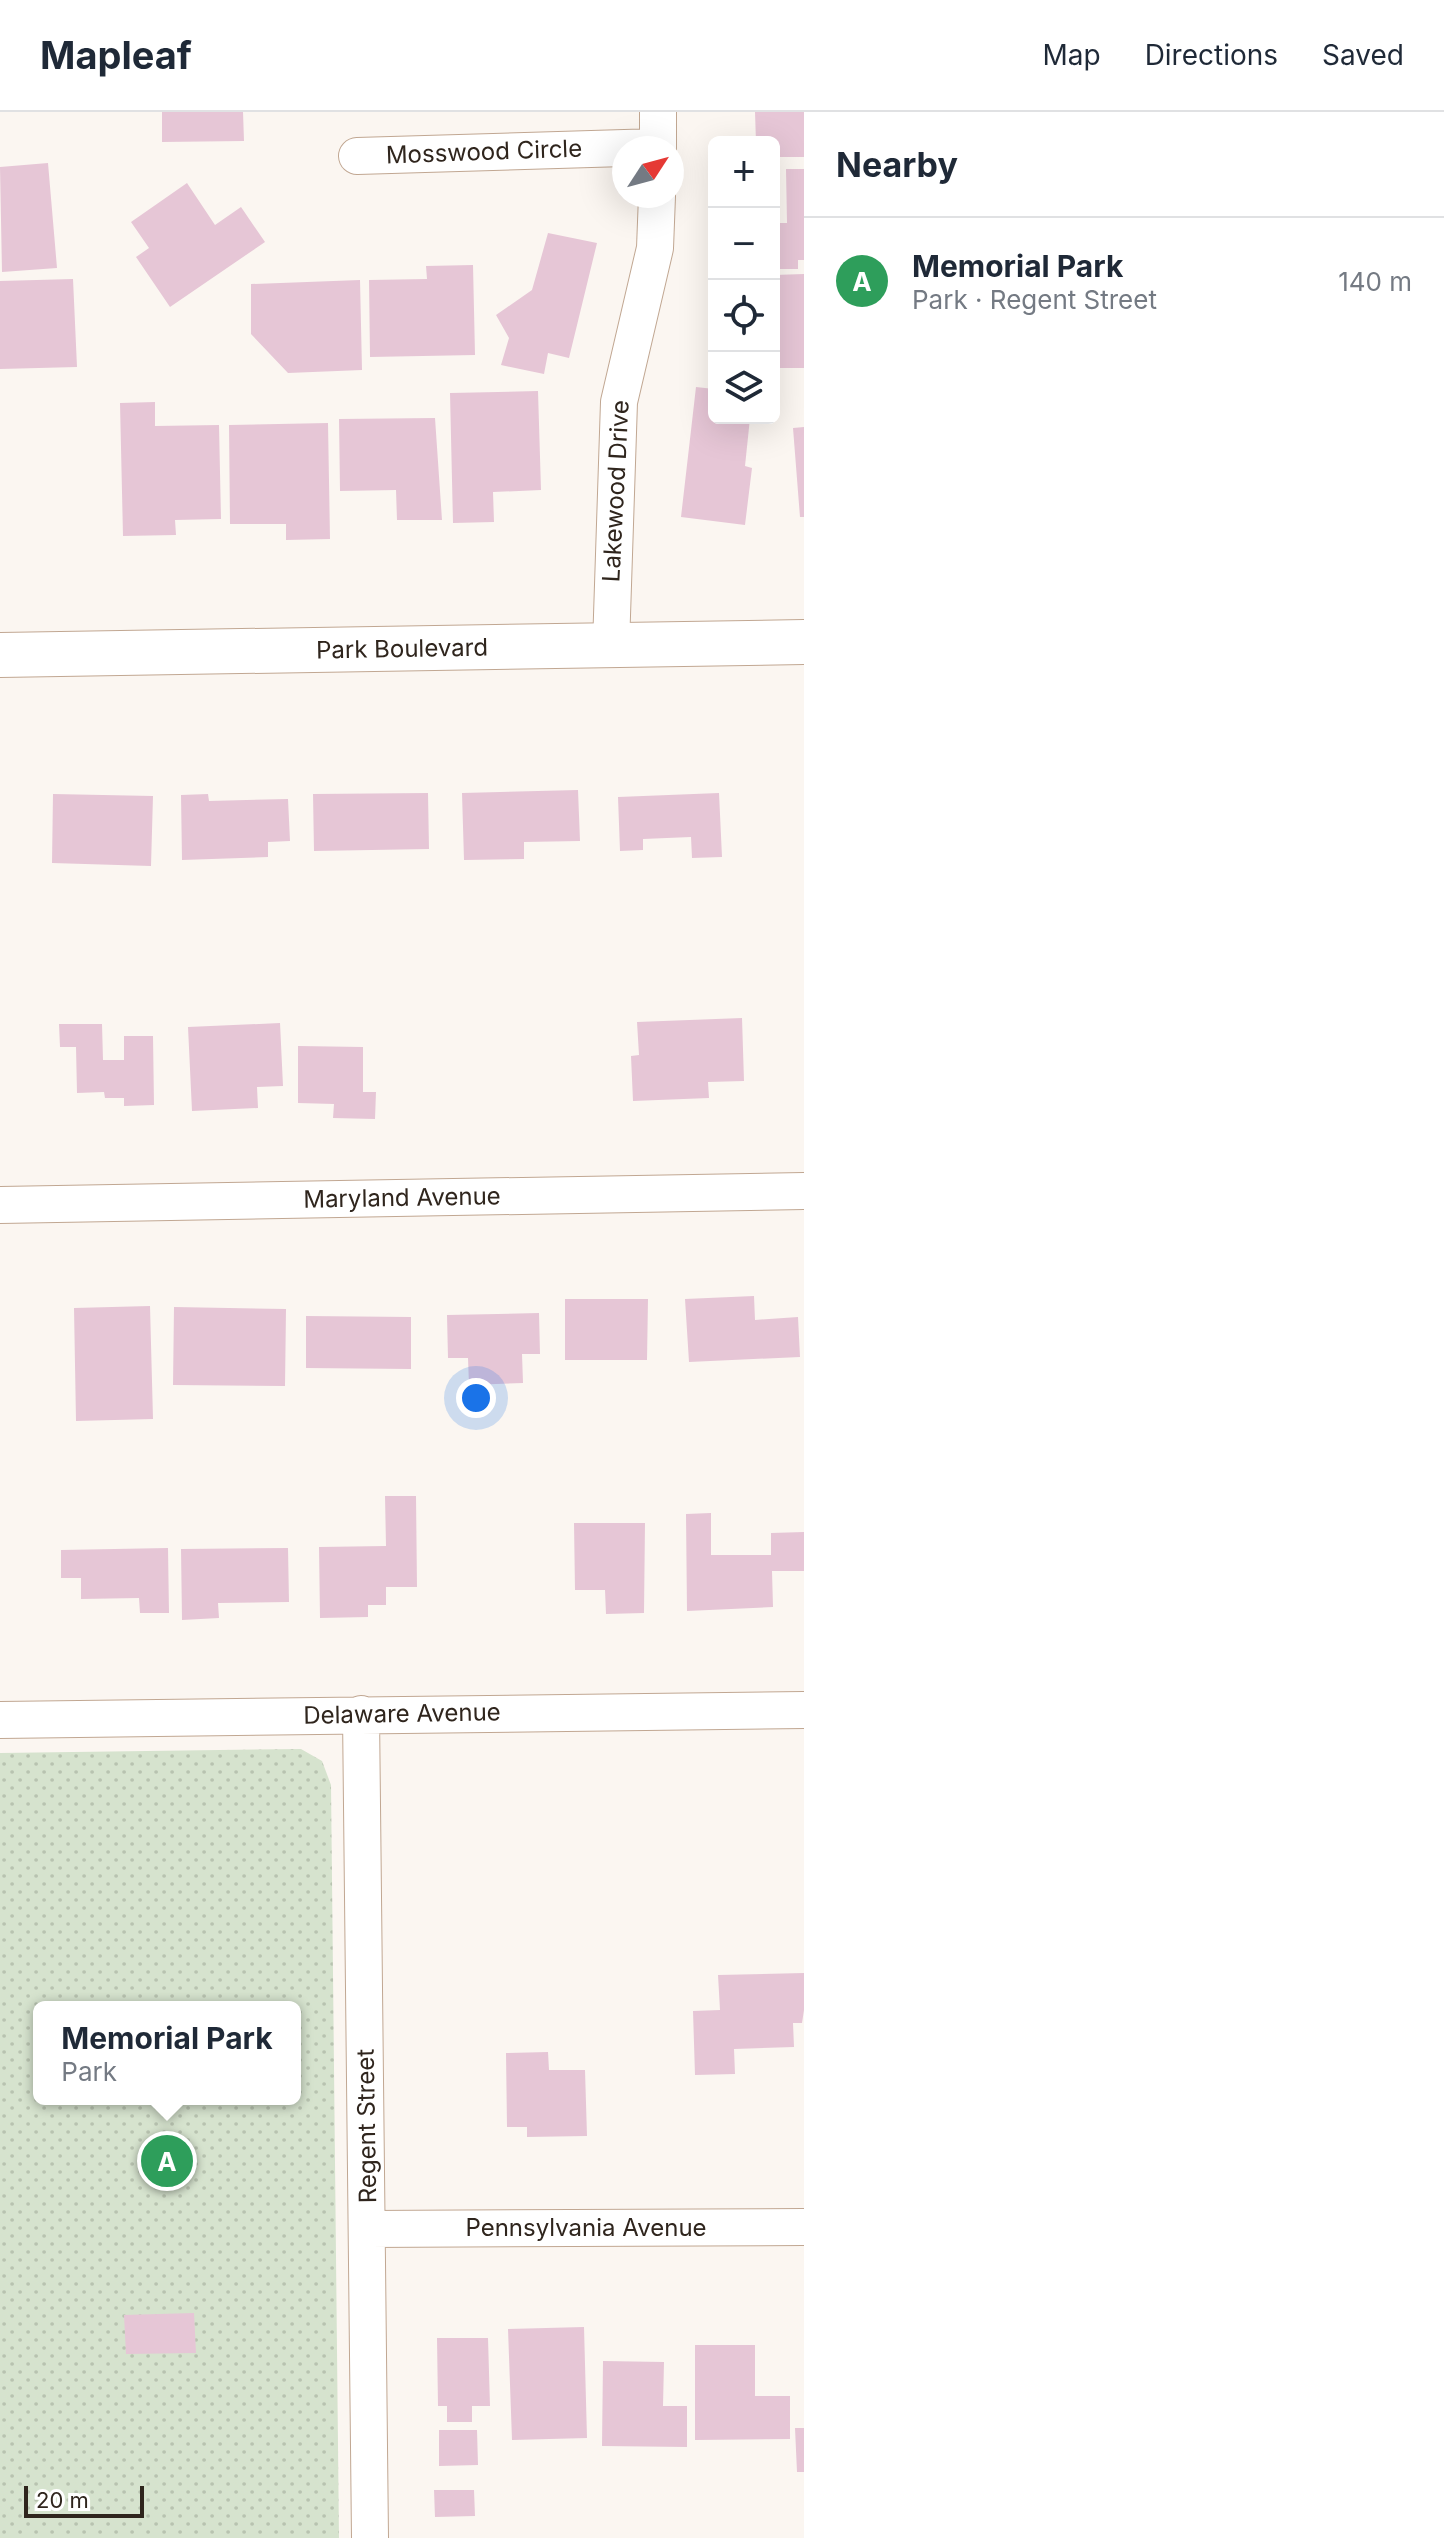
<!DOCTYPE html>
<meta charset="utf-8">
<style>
body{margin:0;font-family:Inter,sans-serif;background:#f2f2f3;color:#1f2937}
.controls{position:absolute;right:24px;top:24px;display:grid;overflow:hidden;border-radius:12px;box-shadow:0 8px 32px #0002}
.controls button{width:72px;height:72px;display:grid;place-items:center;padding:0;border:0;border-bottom:2px solid #e0e1e3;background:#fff;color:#1f2937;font:40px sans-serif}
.compass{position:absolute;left:612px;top:24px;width:72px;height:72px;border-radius:50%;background:#fff;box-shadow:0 8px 32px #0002;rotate:54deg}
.scale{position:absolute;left:24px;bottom:20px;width:120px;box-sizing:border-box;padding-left:8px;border:4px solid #2f251d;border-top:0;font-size:22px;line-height:28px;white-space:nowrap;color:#2f251d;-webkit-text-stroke:6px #fff;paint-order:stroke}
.you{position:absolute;left:476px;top:1286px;width:28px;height:28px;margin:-20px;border:6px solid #fff;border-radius:50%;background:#1a73e8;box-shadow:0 0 0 12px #1a73e833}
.badge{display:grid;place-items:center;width:52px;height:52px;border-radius:50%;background:#0f6fd7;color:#fff;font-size:26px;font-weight:700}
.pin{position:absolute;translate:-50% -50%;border:4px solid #fff;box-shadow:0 2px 8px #0006}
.popup{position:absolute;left:33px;top:1889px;width:268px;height:104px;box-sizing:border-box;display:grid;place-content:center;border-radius:12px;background:#fff;filter:drop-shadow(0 2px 6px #0005);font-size:26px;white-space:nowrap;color:#747a83}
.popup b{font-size:30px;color:#1f2937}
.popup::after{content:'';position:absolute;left:50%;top:100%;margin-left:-16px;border:16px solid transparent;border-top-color:#fff}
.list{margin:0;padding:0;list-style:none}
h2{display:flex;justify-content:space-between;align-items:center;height:104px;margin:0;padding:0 32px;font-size:34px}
h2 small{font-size:26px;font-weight:400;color:#747a83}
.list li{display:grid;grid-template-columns:52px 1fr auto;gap:24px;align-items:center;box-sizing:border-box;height:128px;padding:0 32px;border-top:2px solid #e0e1e3}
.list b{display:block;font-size:30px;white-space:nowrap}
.list p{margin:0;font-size:26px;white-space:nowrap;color:#747a83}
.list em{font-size:26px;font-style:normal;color:#747a83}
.icon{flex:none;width:44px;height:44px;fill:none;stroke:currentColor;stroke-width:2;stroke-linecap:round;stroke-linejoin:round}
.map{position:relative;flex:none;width:804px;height:2426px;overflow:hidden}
header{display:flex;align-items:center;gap:48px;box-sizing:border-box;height:112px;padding:0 40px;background:#fff;border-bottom:2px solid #e0e1e3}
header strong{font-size:38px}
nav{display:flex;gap:44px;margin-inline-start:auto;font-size:28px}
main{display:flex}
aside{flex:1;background:#fff}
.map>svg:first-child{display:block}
.park{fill:url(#park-dots);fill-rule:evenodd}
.building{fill:#e6c6d6}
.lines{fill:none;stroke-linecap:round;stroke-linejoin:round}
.minor-casing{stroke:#c1a792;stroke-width:38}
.tertiary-casing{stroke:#c1a792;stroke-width:46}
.minor{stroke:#fff;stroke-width:36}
.tertiary{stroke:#fff;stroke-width:44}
.labels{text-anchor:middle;stroke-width:6;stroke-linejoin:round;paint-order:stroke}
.street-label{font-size:24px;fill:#2f251d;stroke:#fff}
</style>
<header>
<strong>Mapleaf</strong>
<nav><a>Map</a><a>Directions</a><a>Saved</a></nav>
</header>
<main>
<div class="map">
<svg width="804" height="2426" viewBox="0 0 804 2426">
<defs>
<pattern id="park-dots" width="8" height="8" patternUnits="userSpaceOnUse" patternTransform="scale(2)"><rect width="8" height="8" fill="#d6e3ce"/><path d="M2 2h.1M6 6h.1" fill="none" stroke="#b8c3b0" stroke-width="1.8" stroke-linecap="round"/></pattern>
</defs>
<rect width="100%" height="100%" fill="#fbf6f1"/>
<path class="park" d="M301 1637 322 1649 331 1673 339 2426H0V1641ZM39 1895H295V1987H39Z"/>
<path class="building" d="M162 0H243L244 29 162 30Z
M755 0H804V45H774V30H756Z
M48 51 57 156 2 160 0 55Z
M786 57H804V148H798V157H774V111H787Z
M187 71 215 113 241 95 265 130 170 195 136 145 149 136 131 110Z
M548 121 597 131 569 246 548 241 544 262 501 253 509 226 496 203 532 178Z
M473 153 475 243 370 245 369 168 427 167 426 154Z
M804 162V256H774V163Z
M73 167 77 255 0 257V169Z
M360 168 362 258 288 261 251 222V172Z
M696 275 714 277V306H750L745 354 752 356 745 413 681 405Z
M538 279 541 378 493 380 494 410 453 411 450 281Z
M155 290V314L219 313 221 407 175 408 176 423 123 424 120 291Z
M435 306 442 408H397L396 378 340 379 339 307Z
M328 311 330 427 286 428V412H230L229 313Z
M804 315V405H800L793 316Z
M578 678 580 729 524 730V747L464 748 462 681Z
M428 681 429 737 314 739 313 682Z
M719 681 722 745 692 746 691 725 643 727V738L620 739 618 685Z
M53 682 153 684 151 754 52 751Z
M208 682 209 689 288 687 290 729 268 730V745L182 748 181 683Z
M742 906 744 969 708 970 709 986 633 989 631 944 639 943 637 910Z
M280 911 283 974 257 975 258 996 192 999 188 915Z
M59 912H102L103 948H124V924H153L154 993 124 994V986H105L104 980 77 981 76 935H60Z
M298 934 363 935V980H376L375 1007 333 1006 334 992 298 991Z
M754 1184 755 1208 798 1205 800 1245 689 1250 685 1187Z
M565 1187H648L647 1248H565Z
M150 1194 153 1307 76 1309 74 1196Z
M174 1195 286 1197 285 1274 173 1273Z
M539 1201 540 1242H522L523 1271 469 1273 468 1246H448L447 1203Z
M306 1204 411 1205V1257L306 1256Z
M385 1384H416L417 1475H386V1493H368V1505L320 1506 319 1435 386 1434Z
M711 1401V1443H771V1421L804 1420V1459H772L773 1495 687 1499 686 1402Z
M574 1411H645L644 1501 606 1502 605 1478H575Z
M168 1436 169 1501H140L139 1486 81 1487V1466H61V1438Z
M288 1436 289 1490 218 1491 219 1506 182 1508 181 1437Z
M804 1861V1898L802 1911H793L794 1935 734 1937 735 1962 695 1963 693 1899 720 1898 718 1863Z
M548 1940 549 1958H585L587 2024 527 2025V2015H507L506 1941Z
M194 2201 196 2241 126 2242 124 2203Z
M584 2215 587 2326 512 2328 508 2217Z
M437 2226H488L490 2294H472V2310H447V2294H438Z
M695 2233H755V2284H790V2327L695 2328Z
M603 2249 664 2250 663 2294H687V2335L602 2334Z
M795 2316H804V2360H797Z
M439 2318H477L478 2353 439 2354Z
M434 2378H474L475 2404 435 2405Z"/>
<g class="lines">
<g class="minor-casing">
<path id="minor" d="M658 0V36
M357 44 658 35
M611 534 619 290 655 136 657 84
M0 1093 804 1079
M361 1602 370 2426
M0 1608 804 1598
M369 2117 804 2115"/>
</g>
<g class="tertiary-casing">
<path id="tertiary" d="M0 543 804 530"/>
</g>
<use href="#minor" class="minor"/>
<use href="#tertiary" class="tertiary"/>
</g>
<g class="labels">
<g class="street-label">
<text transform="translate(484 40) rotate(-2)" y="8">Mosswood Circle</text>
<text transform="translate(616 379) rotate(-87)" y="8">Lakewood Drive</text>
<text transform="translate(402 537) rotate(-1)" y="8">Park Boulevard</text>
<text transform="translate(402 1086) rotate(-1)" y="8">Maryland Avenue</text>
<text transform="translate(402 1602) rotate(-1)" y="8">Delaware Avenue</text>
<text transform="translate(367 2014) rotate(-91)" y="8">Regent Street</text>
<text x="586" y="2124">Pennsylvania Avenue</text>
</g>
</g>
</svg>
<div class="controls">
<button>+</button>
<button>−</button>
<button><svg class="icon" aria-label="locate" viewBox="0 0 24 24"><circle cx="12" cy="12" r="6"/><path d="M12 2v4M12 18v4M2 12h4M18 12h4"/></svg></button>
<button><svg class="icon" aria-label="layers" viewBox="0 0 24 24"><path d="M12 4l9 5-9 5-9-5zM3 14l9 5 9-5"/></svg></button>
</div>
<svg class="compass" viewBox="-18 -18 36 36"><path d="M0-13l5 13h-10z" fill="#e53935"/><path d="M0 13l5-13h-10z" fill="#747a83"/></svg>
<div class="scale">20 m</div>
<div class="you"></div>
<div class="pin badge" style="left:167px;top:2049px;background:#2e9e5b">A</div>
<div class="popup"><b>Memorial Park</b>Park</div>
</div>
<aside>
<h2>Nearby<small></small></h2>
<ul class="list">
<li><span class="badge" style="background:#2e9e5b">A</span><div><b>Memorial Park</b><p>Park · Regent Street</p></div><em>140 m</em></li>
</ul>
</aside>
</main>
